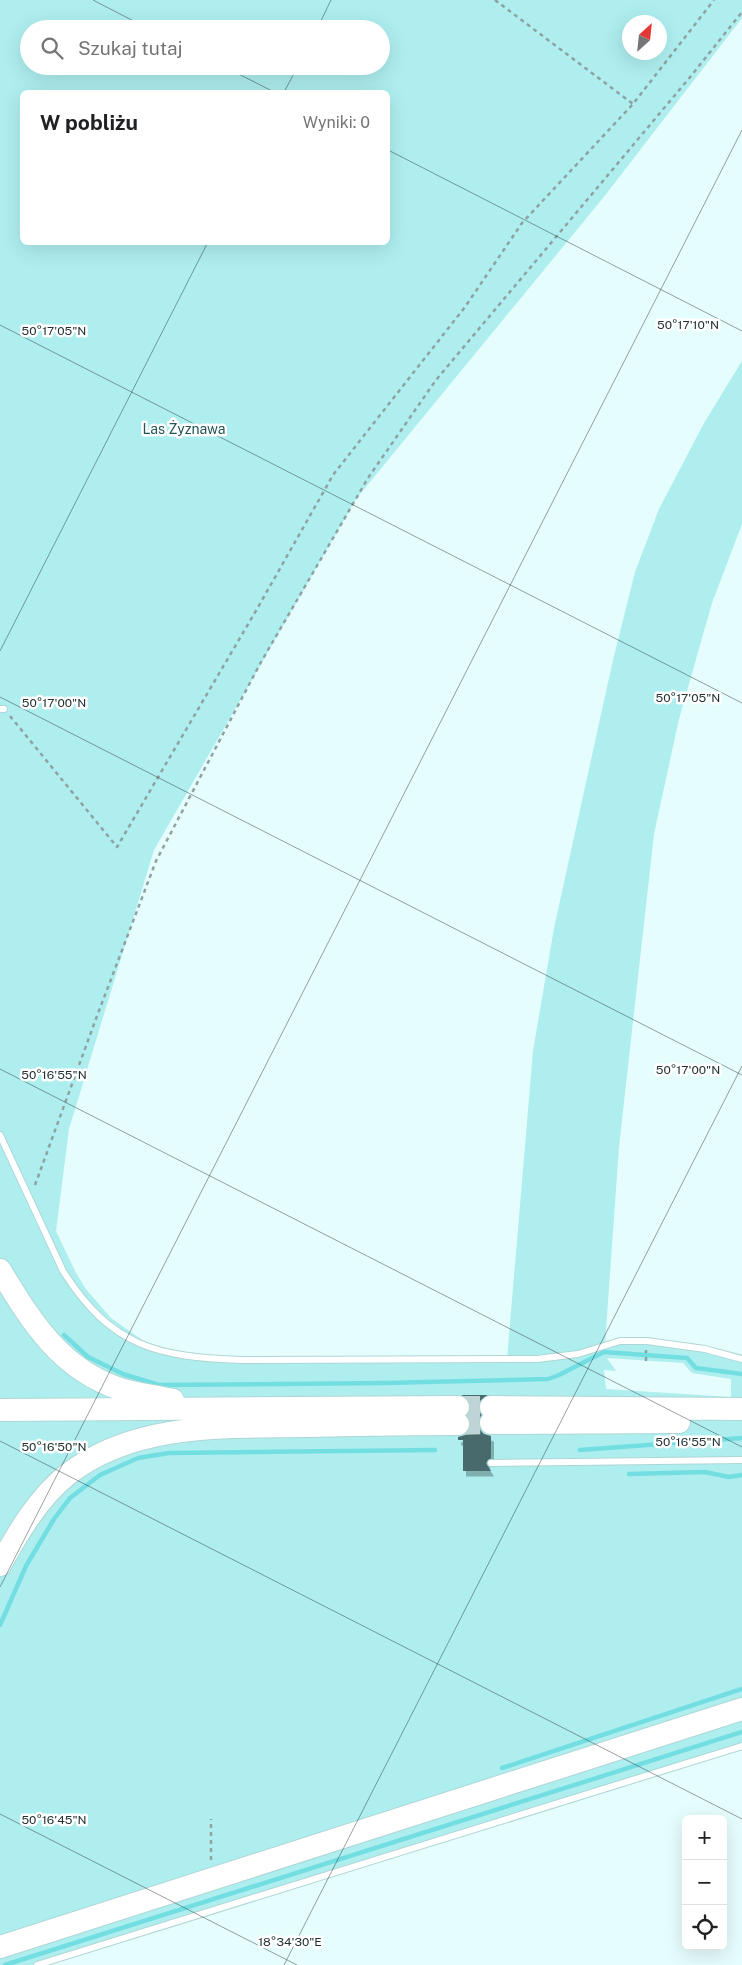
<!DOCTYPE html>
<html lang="pl">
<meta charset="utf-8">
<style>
body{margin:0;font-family:"Public Sans",sans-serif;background:#f6f6f6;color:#202124}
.controls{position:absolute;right:15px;bottom:15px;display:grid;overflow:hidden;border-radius:8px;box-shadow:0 5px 20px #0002}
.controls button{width:45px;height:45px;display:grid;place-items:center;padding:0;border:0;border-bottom:1px solid #e0e0e0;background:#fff;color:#202124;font:25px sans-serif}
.compass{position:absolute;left:622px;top:15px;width:45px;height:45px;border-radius:50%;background:#fff;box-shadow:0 5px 20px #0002;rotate:27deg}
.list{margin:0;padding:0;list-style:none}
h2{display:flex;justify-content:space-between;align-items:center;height:65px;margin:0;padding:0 20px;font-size:21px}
h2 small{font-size:16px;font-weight:400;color:#757577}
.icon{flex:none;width:28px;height:28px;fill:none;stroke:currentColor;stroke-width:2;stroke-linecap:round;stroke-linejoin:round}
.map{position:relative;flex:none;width:742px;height:1965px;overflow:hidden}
.search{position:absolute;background:#fff;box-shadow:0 5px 20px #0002;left:20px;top:20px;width:370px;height:55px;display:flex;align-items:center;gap:12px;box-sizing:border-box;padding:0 18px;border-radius:28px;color:#757577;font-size:19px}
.panel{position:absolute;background:#fff;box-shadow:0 5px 20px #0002;left:20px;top:90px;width:370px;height:155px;border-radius:8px}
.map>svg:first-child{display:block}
.green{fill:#aeeeef;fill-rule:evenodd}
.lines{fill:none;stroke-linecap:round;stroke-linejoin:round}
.stream{stroke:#73dee1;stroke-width:4.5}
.building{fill:#486b6c;filter:url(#shadow)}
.highway-tunnel{stroke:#bfd4d4;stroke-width:22;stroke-dasharray:22 11;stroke-linecap:butt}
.lane-casing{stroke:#afd6d6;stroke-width:8}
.highway-casing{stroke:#afd6d6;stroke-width:24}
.path{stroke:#8ea2a2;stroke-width:2.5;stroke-dasharray:4 4;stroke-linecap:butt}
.lane{stroke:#fff;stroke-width:6}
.highway{stroke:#fff;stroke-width:22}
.ticks{fill:none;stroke:#223131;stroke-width:1;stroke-opacity:0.45}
.labels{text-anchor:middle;stroke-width:5;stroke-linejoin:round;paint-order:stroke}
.park-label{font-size:14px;fill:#265657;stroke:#fff}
.ticks-label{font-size:12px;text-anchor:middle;fill:#223131;stroke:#fff;stroke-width:5;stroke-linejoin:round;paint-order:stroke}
</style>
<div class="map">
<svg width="742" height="1965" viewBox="0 0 742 1965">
<defs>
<filter id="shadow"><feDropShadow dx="3" dy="5.5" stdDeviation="0" flood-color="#0004"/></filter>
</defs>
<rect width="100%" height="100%" fill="#e6fdfd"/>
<path class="green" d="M0 0H742V18L603 198 356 499 154 850 69 1129 56 1231 75 1271 85 1288 111 1318 145 1342 201 1359H507L533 1051 554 928 613 660 635 572 659 509 704 423 742 361V524L712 603 679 719 654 834 619 1147 605 1344C646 1336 701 1351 742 1359V1746L37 1965H0ZM630 22H660V52H630ZM29 29H381V66H29ZM22 92H388V242H22ZM607 1358 683 1363 692 1373 731 1379V1397L606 1389 604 1370 616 1371Z"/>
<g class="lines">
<path class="stream" d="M64 1335 88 1357 123 1374 159 1385 385 1383 548 1379 559 1375 604 1352 687 1358 696 1368 742 1374
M580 1450 742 1438
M629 1474 705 1472 729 1477 742 1475
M0 1625 26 1566 54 1519 70 1498 100 1475 138 1458 169 1453 435 1450
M502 1768 742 1689
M5 1965 742 1732"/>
</g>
<path class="building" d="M461 1395H488L480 1401 478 1407 481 1415 478 1424 480 1430 484 1434 491 1436V1458L486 1463 491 1471H463V1440H458V1437L465 1435 470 1430 471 1423 468 1416 471 1406 469 1400Z"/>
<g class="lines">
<path class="highway-tunnel" d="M458 1407H491
M458 1424 491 1423"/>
<g class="lane-casing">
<path id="lane" d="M0 709H4
M0 1135 63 1271C111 1347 157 1357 242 1360L537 1359 578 1354 620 1341H647L705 1349 742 1359
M491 1463 742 1460
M37 1965 742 1746"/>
</g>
<g class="highway-casing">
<path id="highway" d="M0 1270C31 1321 60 1369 120 1389 137 1394 156 1396 173 1400
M491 1407 742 1409
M0 1410 458 1407
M491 1423 679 1422
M0 1565C18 1533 38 1498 67 1475 134 1422 227 1427 307 1426 357 1425 408 1424 458 1424
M0 1947 742 1709"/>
</g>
<path class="path" d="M495 0 633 104
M10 716 117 847 257 609 333 475 465 307 522 223 633 104 714 0
M35 1185 97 1016 156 861 261 662 368 478 436 380 691 76 742 12
M646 1361V1350
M211 1860V1819"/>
<use href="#lane" class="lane"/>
<use href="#highway" class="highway"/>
</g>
<path class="ticks" d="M93 0 149 29M317 29 331 0M223 66 274 92M284 92 298 66M388 150 742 331M0 325 742 703M0 651 208 242M0 697 742 1075M0 1069 742 1447M0 1441 742 1819M0 1587 742 130M0 1814 297 1965M284 1965 742 1066"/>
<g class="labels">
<g class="park-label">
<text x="184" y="434">Las Żyznawa</text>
</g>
</g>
<g class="ticks-label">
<text x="688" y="329">50°17'10"N</text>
<text x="54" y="335">50°17'05"N</text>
<text x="688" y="702">50°17'05"N</text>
<text x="54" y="707">50°17'00"N</text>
<text x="688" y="1074">50°17'00"N</text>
<text x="54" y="1079">50°16'55"N</text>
<text x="688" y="1446">50°16'55"N</text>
<text x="54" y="1451">50°16'50"N</text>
<text x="54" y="1824">50°16'45"N</text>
<text x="290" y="1946">18°34'30"E</text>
</g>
</svg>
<div class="controls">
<button>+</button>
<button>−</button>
<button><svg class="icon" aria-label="locate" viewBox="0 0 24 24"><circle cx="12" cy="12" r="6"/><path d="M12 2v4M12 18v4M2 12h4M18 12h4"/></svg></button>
</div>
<svg class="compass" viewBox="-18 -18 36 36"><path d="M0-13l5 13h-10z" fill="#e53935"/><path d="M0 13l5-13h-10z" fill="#757577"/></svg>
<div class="search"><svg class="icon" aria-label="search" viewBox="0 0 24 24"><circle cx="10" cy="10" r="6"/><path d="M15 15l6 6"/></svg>Szukaj tutaj</div>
<section class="panel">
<h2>W pobliżu<small>Wyniki: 0</small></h2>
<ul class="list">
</ul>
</section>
</div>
